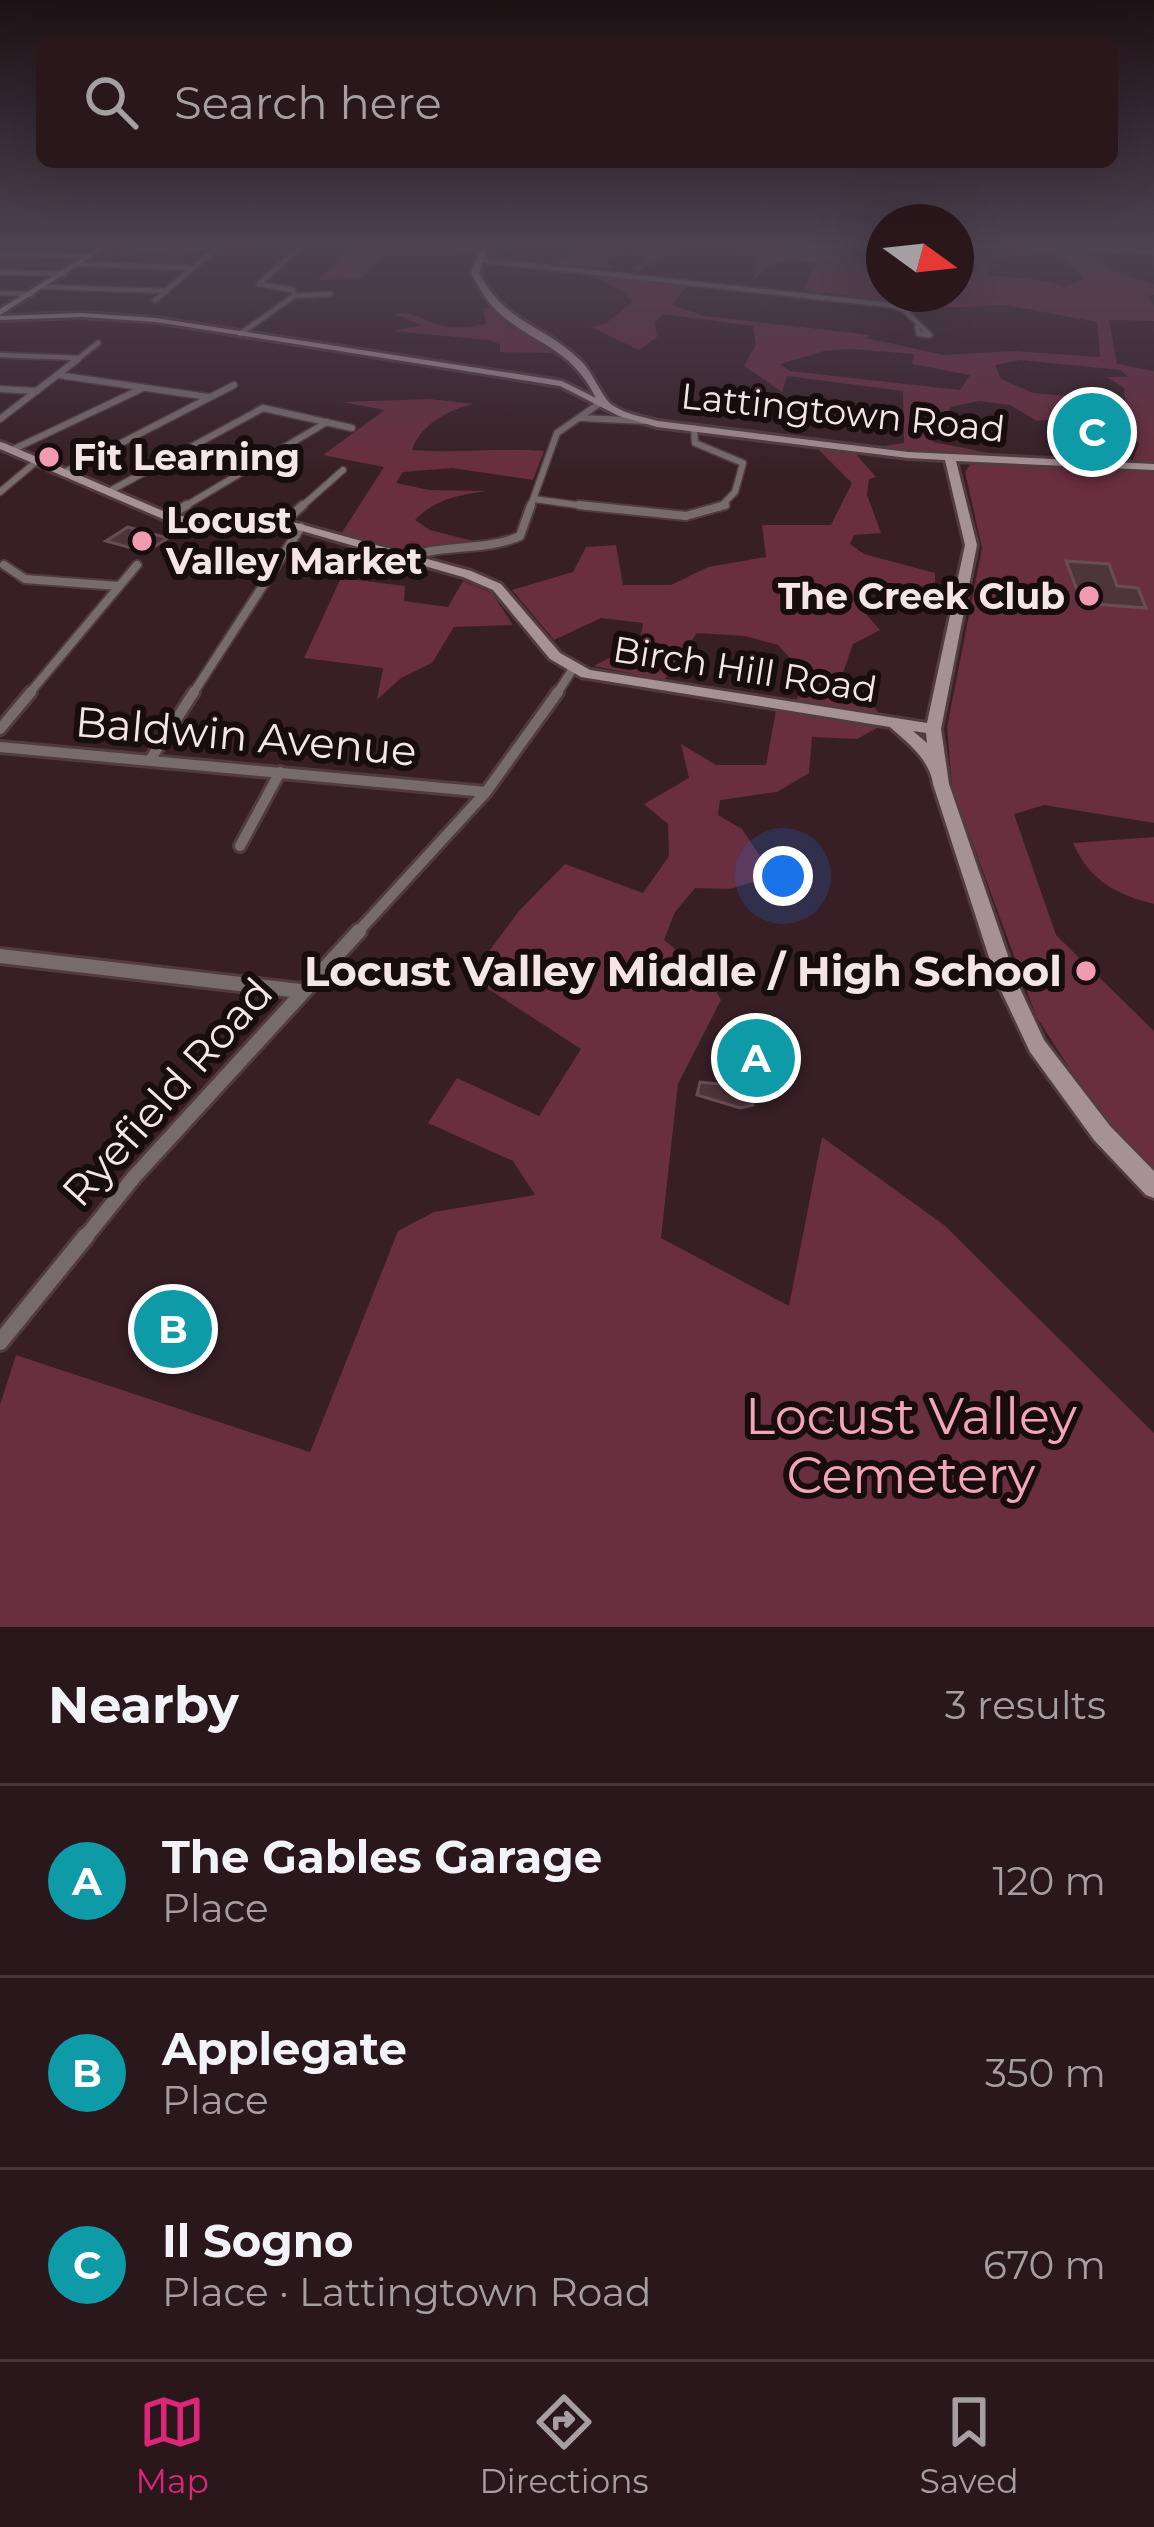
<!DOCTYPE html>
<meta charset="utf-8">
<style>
body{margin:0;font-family:Montserrat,sans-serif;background:#312025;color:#f1f3f6}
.compass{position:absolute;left:866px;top:204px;width:108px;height:108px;border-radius:50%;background:#29171c;box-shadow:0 12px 48px #0002;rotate:105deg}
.you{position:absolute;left:783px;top:876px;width:42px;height:42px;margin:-30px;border:9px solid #fff;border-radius:50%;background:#1a73e8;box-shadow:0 0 0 18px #1a73e833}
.badge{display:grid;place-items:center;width:78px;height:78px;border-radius:50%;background:#db2777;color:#fff;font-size:39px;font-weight:700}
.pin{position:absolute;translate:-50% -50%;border:6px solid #fff;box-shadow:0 3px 12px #0006}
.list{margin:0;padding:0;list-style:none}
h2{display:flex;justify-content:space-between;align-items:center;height:156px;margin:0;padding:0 48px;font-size:51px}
h2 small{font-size:39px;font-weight:400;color:#a59fa3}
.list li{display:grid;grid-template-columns:78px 1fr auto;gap:36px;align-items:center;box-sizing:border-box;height:192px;padding:0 48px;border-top:3px solid #45363b}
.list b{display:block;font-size:45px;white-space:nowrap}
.list p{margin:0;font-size:39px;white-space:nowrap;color:#a59fa3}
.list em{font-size:39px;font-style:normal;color:#a59fa3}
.icon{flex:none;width:66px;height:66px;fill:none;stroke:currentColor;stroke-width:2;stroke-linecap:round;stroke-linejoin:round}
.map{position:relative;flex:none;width:1154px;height:1627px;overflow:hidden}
.search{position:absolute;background:#29171c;box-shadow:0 12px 48px #0002;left:36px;right:36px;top:36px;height:132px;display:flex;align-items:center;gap:30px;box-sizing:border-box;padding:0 42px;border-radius:18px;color:#a59fa3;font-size:45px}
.sheet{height:732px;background:#29171c}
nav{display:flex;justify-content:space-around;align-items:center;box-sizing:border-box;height:168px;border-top:3px solid #45363b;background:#29171c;font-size:33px;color:#a59fa3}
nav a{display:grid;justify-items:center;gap:6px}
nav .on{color:#db2777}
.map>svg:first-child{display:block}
.green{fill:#692e3f;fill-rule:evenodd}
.building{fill:#4e353b;stroke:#684d53;stroke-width:3}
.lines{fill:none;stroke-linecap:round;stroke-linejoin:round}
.street-far5-casing{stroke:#523b40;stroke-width:8}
.street-far4-casing{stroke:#523b40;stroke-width:9}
.street-far3-casing{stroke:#523b40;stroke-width:12}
.street-far2-casing{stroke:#523b40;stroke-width:16}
.street-far1-casing{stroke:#523b40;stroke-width:20}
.street-casing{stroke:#523b40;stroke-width:22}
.secondary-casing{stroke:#523b40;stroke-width:6}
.street-far5{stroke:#786b6e;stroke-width:4.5}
.street-far4{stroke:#786b6e;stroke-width:6}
.street-far3{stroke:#786b6e;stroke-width:8}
.street-far2{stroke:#786b6e;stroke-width:10}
.street-far1{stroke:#786b6e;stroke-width:14}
.street{stroke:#786b6e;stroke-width:16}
.secondary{fill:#a69196;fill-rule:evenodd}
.poi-dot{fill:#f29aaf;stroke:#170d0f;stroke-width:4.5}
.labels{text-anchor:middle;stroke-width:12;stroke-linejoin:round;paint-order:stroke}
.far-street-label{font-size:36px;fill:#f6e5e8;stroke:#170d0f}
.far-poi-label{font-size:36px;font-weight:bold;fill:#f6e5e8;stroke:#170d0f;text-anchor:start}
.street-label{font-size:42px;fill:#f6e5e8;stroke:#170d0f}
.poi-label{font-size:42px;font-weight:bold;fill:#f6e5e8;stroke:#170d0f;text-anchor:end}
.near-park-label{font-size:51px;fill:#f3a4b7;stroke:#170d0f}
</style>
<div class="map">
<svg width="1154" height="1627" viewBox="0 0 1154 1627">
<rect width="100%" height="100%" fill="#371f25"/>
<path class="green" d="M353 246 479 249 476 253 390 249 360 279 318 280Z
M567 246H701L681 247 637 272 633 269 650 254C633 245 618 247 605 261L614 268 551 265 571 256Z
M712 246 831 254 843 246H855L850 256 859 262 884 267V294H956V272H974L979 267 964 258 961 246H979L990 275 1048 281 1064 287 1084 279 1073 266 1046 248 1084 250 1114 271 1154 285V295L1147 296 1154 305V321L1109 320 1117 364 1154 371V463L1132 462 1139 444 1117 422 1084 415 1037 421 1010 405 979 401 951 407 933 442 999 455 876 447 904 443 903 391 787 376 782 392 744 366 756 344 753 326 663 314 655 323 657 337 639 350 591 327 605 324 632 302C612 276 577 275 547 269L707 285 712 288 687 286 672 305 705 316 870 335 866 338 944 355 1013 351 1100 357 1097 322 1006 305 939 308 803 290 816 263C785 258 773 257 752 282L761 252ZM851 349 914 354 912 364 970 375 960 390 790 371 780 364 824 351ZM1020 360 1121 370 1128 377H1107L1124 388 1125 401 1033 393 1001 379 995 365Z
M493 307 511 327 564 353 500 352V344L487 340 393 331 421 325 394 314C413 310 426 322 444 326 457 329 473 326 486 324L483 308Z
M429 399 474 404C449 409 420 425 412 450 457 454 499 447 544 451L533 480 452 468 403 472 396 483 429 490 487 491C459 495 435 499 415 520L430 530 481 543 399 550 341 534 384 467 323 455 385 410 342 402Z
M816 447 855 453 876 477 869 479 867 495 881 533 854 535 850 544 864 554 935 573V592L868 580 859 606 880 630 853 644 843 673 879 713 796 702 805 675 778 645 745 636 697 633 664 680 594 666 640 642 643 623 601 618 554 640 512 590 573 572 586 547 616 545 623 585H671L708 567 766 557 762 525H831L852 483Z
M993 463 1154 469V823L1044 805 1014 814 1056 935 1154 1031V1169L1109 1130 1036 1016 952 787 947 727 982 548 965 472 970 465Z
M341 578 405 586 404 601 448 607 463 581 492 593 513 625 454 627 432 663 401 678 377 700 383 668 304 658Z
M776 710 881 726 857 739 812 737 809 773 777 792 720 800 718 815 742 829 773 876 730 889 695 888 675 912 664 940 707 975 721 1000 678 1084 661 1238 789 1306 822 1137 944 1225 1154 1433V1627H0V1405L16 1355 310 1452 398 1231 434 1212 535 1195 513 1161 428 1123 457 1078 539 1116 581 1049 470 977 519 911 565 864 643 893 669 856 668 824 644 804 689 778 681 744 716 765H766Z
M1154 837V904C1115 894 1090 881 1073 843Z"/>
<path class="building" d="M128 527 138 530 168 538 146 552 106 541Z
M1066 561 1109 564 1117 586 1138 588 1146 608 1082 603Z
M749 1030 771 1034 763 1099 754 1097 753 1105 740 1108 697 1095 700 1082 741 1086Z
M181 1301 197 1307 192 1317 197 1319 176 1359 148 1350 158 1324 162 1325Z"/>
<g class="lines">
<g class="street-far5-casing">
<path id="street-far5" d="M129 246 217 248
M1025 246 1154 252
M0 254 91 256
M479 260 890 305 903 309 930 335 919 334 917 327
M79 264 194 268
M0 272 65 274
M43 287 167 291
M0 293 32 294
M294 296 330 294
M155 300 217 248
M240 334 294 296 293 290 259 284 301 246
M0 355 79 358
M74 362 98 343"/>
</g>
<g class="street-far4-casing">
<path id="street-far4" d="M58 375 208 397
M0 389 37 391
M582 418 644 421
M0 419 78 359
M694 428 695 443 743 463 735 492 719 508
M12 450 143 388
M63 473 234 385
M0 492 37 461
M108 492 263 408 352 428
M534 499 598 508
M182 508 327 422
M300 508 343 470
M530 508 557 433 603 401"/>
</g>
<g class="street-far3-casing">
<path id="street-far3" d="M579 505 686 516 725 505
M167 517 187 505
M282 524 303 505
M410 557C446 543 485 552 520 536L531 505
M4 565 25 579 118 586
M28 695 137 565
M192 695 301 527
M556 695 572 670"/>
</g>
<g class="street-far2-casing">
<path id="street-far2" d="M0 729 31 692
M0 747 486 792
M150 760 194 692
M240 846 280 772
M356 934 486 792 558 692"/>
</g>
<g class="street-far1-casing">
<path id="street-far1" d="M0 956 300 991
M84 1239 134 1177 359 931"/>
</g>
<g class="street-casing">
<path id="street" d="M0 1342 86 1236"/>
</g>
<g class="secondary-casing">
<path id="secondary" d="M101 246H108L0 315V309Z
M482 246H488L479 273C506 324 543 324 580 360 593 372 602 398 612 405 625 414 643 417 658 421L908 452 1154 464V470L956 461 977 545 941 729 949 784 1017 982 1044 1040 1110 1126 1154 1171V1198L1146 1195 1094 1140 1030 1052 997 982 933 784C930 760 908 743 890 727L581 677 550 659 493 590 463 577 295 529 204 526 163 519 0 449V442L4 443 170 514 204 520 296 523 471 571 501 584 560 653 590 670 927 723 965 545 945 460 908 458 657 427 619 416 560 386 156 322 82 317 0 320V316L82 313 156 318 562 381 596 398C571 347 536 346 498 312 486 301 479 287 471 273ZM913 731 926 733 927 743Z"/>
</g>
<use href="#street-far5" class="street-far5"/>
<use href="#street-far4" class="street-far4"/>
<use href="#street-far3" class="street-far3"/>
<use href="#street-far2" class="street-far2"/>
<use href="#street-far1" class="street-far1"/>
<use href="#street" class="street"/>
<use href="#secondary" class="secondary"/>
</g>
<linearGradient id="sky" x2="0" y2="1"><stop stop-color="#1e1114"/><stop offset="0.52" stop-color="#4d4251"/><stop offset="1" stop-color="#4d4251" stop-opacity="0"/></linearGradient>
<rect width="1154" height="473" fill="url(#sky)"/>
<g class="poi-dot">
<circle cx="49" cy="457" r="12"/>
<circle cx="142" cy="541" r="12"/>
<circle cx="1089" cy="596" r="12"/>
<circle cx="1086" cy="971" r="12"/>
</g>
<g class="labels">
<g class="far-street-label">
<text transform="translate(843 412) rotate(6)" y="13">Lattingtown Road</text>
<text transform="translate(745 669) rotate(9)" y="13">Birch Hill Road</text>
</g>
<g class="far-poi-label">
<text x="73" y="470">Fit Learning</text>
<text x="166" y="533">Locust<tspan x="166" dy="41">Valley Market</tspan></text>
<text x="1065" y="609" text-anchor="end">The Creek Club</text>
</g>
<g class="street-label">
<text transform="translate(246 736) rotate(5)" y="15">Baldwin Avenue</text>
<text transform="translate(167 1092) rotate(-48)" y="15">Ryefield Road</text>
</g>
<g class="poi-label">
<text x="1062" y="986">Locust Valley Middle / High School</text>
</g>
<g class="near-park-label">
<text x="911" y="1434">Locust Valley<tspan x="911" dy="59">Cemetery</tspan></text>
</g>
</g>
</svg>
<svg class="compass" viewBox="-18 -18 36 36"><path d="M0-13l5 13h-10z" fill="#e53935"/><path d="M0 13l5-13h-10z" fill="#a59fa3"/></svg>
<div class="you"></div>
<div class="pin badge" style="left:756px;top:1058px;background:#0f9aa8">A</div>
<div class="pin badge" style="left:173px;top:1329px;background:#0f9aa8">B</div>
<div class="pin badge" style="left:1092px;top:432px;background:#0f9aa8">C</div>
<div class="search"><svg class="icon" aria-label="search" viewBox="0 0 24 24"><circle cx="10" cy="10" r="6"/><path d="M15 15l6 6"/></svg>Search here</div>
</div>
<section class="sheet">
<h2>Nearby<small>3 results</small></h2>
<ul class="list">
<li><span class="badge" style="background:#0f9aa8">A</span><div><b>The Gables Garage</b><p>Place</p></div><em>120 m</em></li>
<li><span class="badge" style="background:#0f9aa8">B</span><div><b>Applegate</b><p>Place</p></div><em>350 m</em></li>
<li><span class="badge" style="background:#0f9aa8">C</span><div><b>Il Sogno</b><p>Place · Lattingtown Road</p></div><em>670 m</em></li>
</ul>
</section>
<nav>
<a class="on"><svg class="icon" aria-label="map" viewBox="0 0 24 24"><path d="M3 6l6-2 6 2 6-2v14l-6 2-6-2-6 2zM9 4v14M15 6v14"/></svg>Map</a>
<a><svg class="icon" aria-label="directions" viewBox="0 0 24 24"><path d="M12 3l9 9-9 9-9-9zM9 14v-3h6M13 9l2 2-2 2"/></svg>Directions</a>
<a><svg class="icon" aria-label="saved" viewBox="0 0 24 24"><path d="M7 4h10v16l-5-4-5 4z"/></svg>Saved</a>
</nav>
